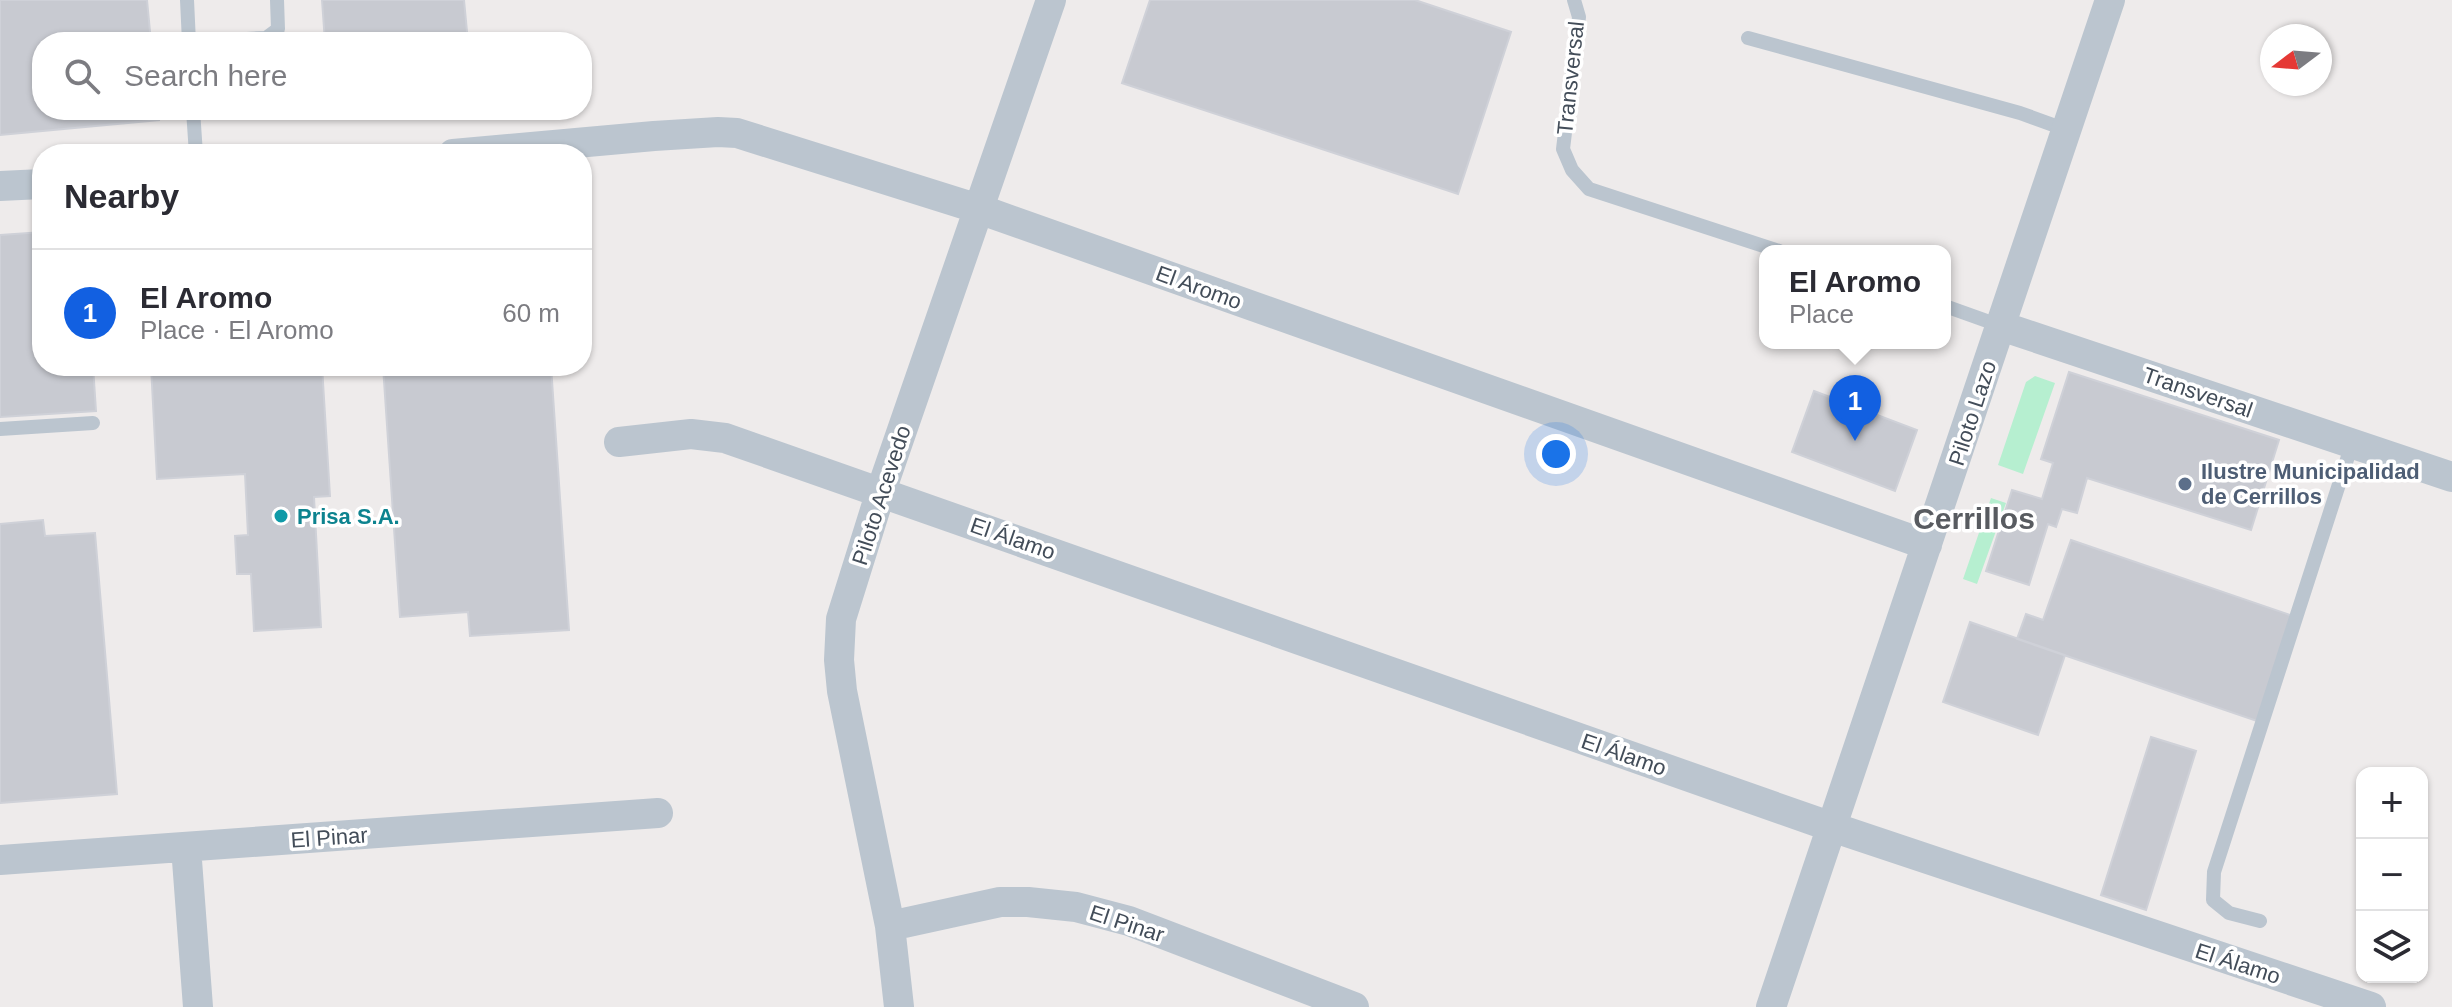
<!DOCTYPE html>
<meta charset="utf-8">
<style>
body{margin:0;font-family:Helvetica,sans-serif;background:#f7f7f7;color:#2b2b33}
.controls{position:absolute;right:24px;bottom:24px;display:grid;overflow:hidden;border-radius:16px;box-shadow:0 2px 6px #0004}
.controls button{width:72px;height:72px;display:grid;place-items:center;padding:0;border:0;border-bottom:2px solid #e1e1e2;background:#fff;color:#2b2b33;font:40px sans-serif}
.compass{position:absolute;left:2260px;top:24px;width:72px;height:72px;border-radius:50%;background:#fff;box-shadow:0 2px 6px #0004;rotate:254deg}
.you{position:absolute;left:1556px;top:454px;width:28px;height:28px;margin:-20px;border:6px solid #fff;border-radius:50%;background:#1a73e8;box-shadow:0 0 0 12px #1a73e833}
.badge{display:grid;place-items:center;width:52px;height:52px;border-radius:50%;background:#1260e1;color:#fff;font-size:26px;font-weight:700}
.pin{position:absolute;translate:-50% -66px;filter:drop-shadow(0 2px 4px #0008)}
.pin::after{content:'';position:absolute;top:42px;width:28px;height:24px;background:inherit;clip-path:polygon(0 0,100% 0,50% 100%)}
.popup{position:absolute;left:1759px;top:245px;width:192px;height:104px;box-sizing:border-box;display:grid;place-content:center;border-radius:16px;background:#fff;filter:drop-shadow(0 2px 6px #0005);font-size:26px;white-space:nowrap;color:#7c7c81}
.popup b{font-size:30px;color:#2b2b33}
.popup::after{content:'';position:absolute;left:50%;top:100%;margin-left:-16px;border:16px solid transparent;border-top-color:#fff}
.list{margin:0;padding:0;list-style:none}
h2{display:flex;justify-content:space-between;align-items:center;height:104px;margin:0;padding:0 32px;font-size:34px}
h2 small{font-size:26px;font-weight:400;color:#7c7c81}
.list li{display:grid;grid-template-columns:52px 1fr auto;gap:24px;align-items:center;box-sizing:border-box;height:128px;padding:0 32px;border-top:2px solid #e1e1e2}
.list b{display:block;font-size:30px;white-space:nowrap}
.list p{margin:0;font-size:26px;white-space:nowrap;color:#7c7c81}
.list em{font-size:26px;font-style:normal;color:#7c7c81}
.icon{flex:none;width:44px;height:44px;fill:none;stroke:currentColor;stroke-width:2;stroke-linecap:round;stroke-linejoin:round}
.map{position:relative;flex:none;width:2452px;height:1007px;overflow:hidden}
.search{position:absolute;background:#fff;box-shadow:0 2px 6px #0004;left:32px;top:32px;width:560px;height:88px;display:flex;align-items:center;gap:20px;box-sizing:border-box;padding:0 28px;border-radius:32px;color:#7c7c81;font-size:30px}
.panel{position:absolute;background:#fff;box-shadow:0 2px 6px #0004;left:32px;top:144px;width:560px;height:232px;border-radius:32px}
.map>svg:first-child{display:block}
.green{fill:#b6efd0}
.building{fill:#c8cad1;stroke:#cfd1d8;stroke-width:2}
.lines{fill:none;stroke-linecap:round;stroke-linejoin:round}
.lane{stroke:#bbc5cf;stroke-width:14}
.street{stroke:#bbc5cf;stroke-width:30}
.service-dot{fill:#5c6f8a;stroke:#fff;stroke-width:3}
.culture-dot{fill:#0f9aa8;stroke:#fff;stroke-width:3}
.labels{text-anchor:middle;stroke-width:7;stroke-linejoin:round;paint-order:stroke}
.street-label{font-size:22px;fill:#434d59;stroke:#fff}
.service-label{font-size:22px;font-weight:bold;fill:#4e5e75;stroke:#fff;text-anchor:start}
.culture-label{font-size:22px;font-weight:bold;fill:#0d838f;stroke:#fff;text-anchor:start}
.district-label{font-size:30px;font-weight:bold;fill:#585b60;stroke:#fff}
</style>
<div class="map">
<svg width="2452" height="1007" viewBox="0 0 2452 1007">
<rect width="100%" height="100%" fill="#eeebeb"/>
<path class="green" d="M2035 376 2055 383 2023 474 1998 465 2026 382Z
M1991 498 2006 503 1977 584 1963 579Z"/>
<path class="building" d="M0 0H147L151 42H42V110H158L159 120 0 135Z
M322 0H464L468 42H325Z
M1150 0H1415L1511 32 1458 194 1122 83Z
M331 110H403L332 116Z
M42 232V366H93L96 411 0 417V235Z
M151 366H322L330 496 314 497 321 627 254 631 251 574H237L235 536 248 535 245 474 157 479Z
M383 366H551L569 630 470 636 468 612 400 617Z
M2069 372 2279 440 2251 530 2087 478 2077 513 2062 509 2056 527 2048 524 2029 585 1986 571 2012 490 2042 499 2053 463 2041 459Z
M1814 391 1917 430 1895 491 1792 452Z
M43 520 45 536 95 533 117 794 0 803V524Z
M2071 540 2293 616 2257 721 2017 639 2026 614 2043 620Z
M1970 622 2065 655 2038 735 1943 702Z
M2151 737 2196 751 2146 910 2101 895Z"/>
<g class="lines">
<path class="lane" d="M187 0 189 42
M1574 0 1579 17 1563 149 1572 170 1589 189 1779 251
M1748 38 2020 113 2067 130
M189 42 266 38 278 29 277 0
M193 110 196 154
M1945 306 2001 326
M0 429 93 423
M2260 921 2229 913 2213 900 2214 872 2352 444"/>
<path class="street" d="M453 154 654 136 718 132 737 133 979 209 1927 545
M0 186 42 184
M2001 326 2452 477
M619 442 691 434 725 438 1832 827 2371 1007
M186 847 198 1007
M0 860 658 813
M890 926 1000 902H1028L1076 907 1129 921 1354 1007
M899 1007 890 926 842 691 839 660 841 619 881 491 1051 0
M1771 1007 2110 0"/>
</g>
<circle class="service-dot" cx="2185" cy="484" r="8"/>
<circle class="culture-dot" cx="281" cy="516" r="8"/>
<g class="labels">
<g class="street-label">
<text transform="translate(1570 78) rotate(-84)" y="8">Transversal</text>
<text transform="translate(1199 287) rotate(20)" y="8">El Aromo</text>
<text transform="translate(2198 392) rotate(19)" y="8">Transversal</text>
<text transform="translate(1972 413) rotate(-72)" y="8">Piloto Lazo</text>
<text transform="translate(881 495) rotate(-72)" y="8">Piloto Acevedo</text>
<text transform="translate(1013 538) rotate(19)" y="8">El Álamo</text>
<text transform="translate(1624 754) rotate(19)" y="8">El Álamo</text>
<text transform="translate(329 837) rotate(-4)" y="8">El Pinar</text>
<text transform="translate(1127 923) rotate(18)" y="8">El Pinar</text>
<text transform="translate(2238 963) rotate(18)" y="8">El Álamo</text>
</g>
<g class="service-label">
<text x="2201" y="479">Ilustre Municipalidad<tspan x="2201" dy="25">de Cerrillos</tspan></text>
</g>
<g class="culture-label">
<text x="297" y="524">Prisa S.A.</text>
</g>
<g class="district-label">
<text x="1974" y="529">Cerrillos</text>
</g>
</g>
</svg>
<div class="controls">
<button>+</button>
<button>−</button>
<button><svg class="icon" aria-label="layers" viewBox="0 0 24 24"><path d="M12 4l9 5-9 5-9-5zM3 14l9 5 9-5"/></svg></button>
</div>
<svg class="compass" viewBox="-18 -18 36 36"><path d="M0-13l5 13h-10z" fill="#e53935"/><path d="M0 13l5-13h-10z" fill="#7c7c81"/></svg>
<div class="you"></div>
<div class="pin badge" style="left:1855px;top:441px">1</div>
<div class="popup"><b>El Aromo</b>Place</div>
<div class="search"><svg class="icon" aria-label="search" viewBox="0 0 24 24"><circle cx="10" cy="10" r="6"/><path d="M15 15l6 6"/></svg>Search here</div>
<section class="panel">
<h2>Nearby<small></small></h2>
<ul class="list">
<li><span class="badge">1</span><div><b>El Aromo</b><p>Place · El Aromo</p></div><em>60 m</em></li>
</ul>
</section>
</div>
